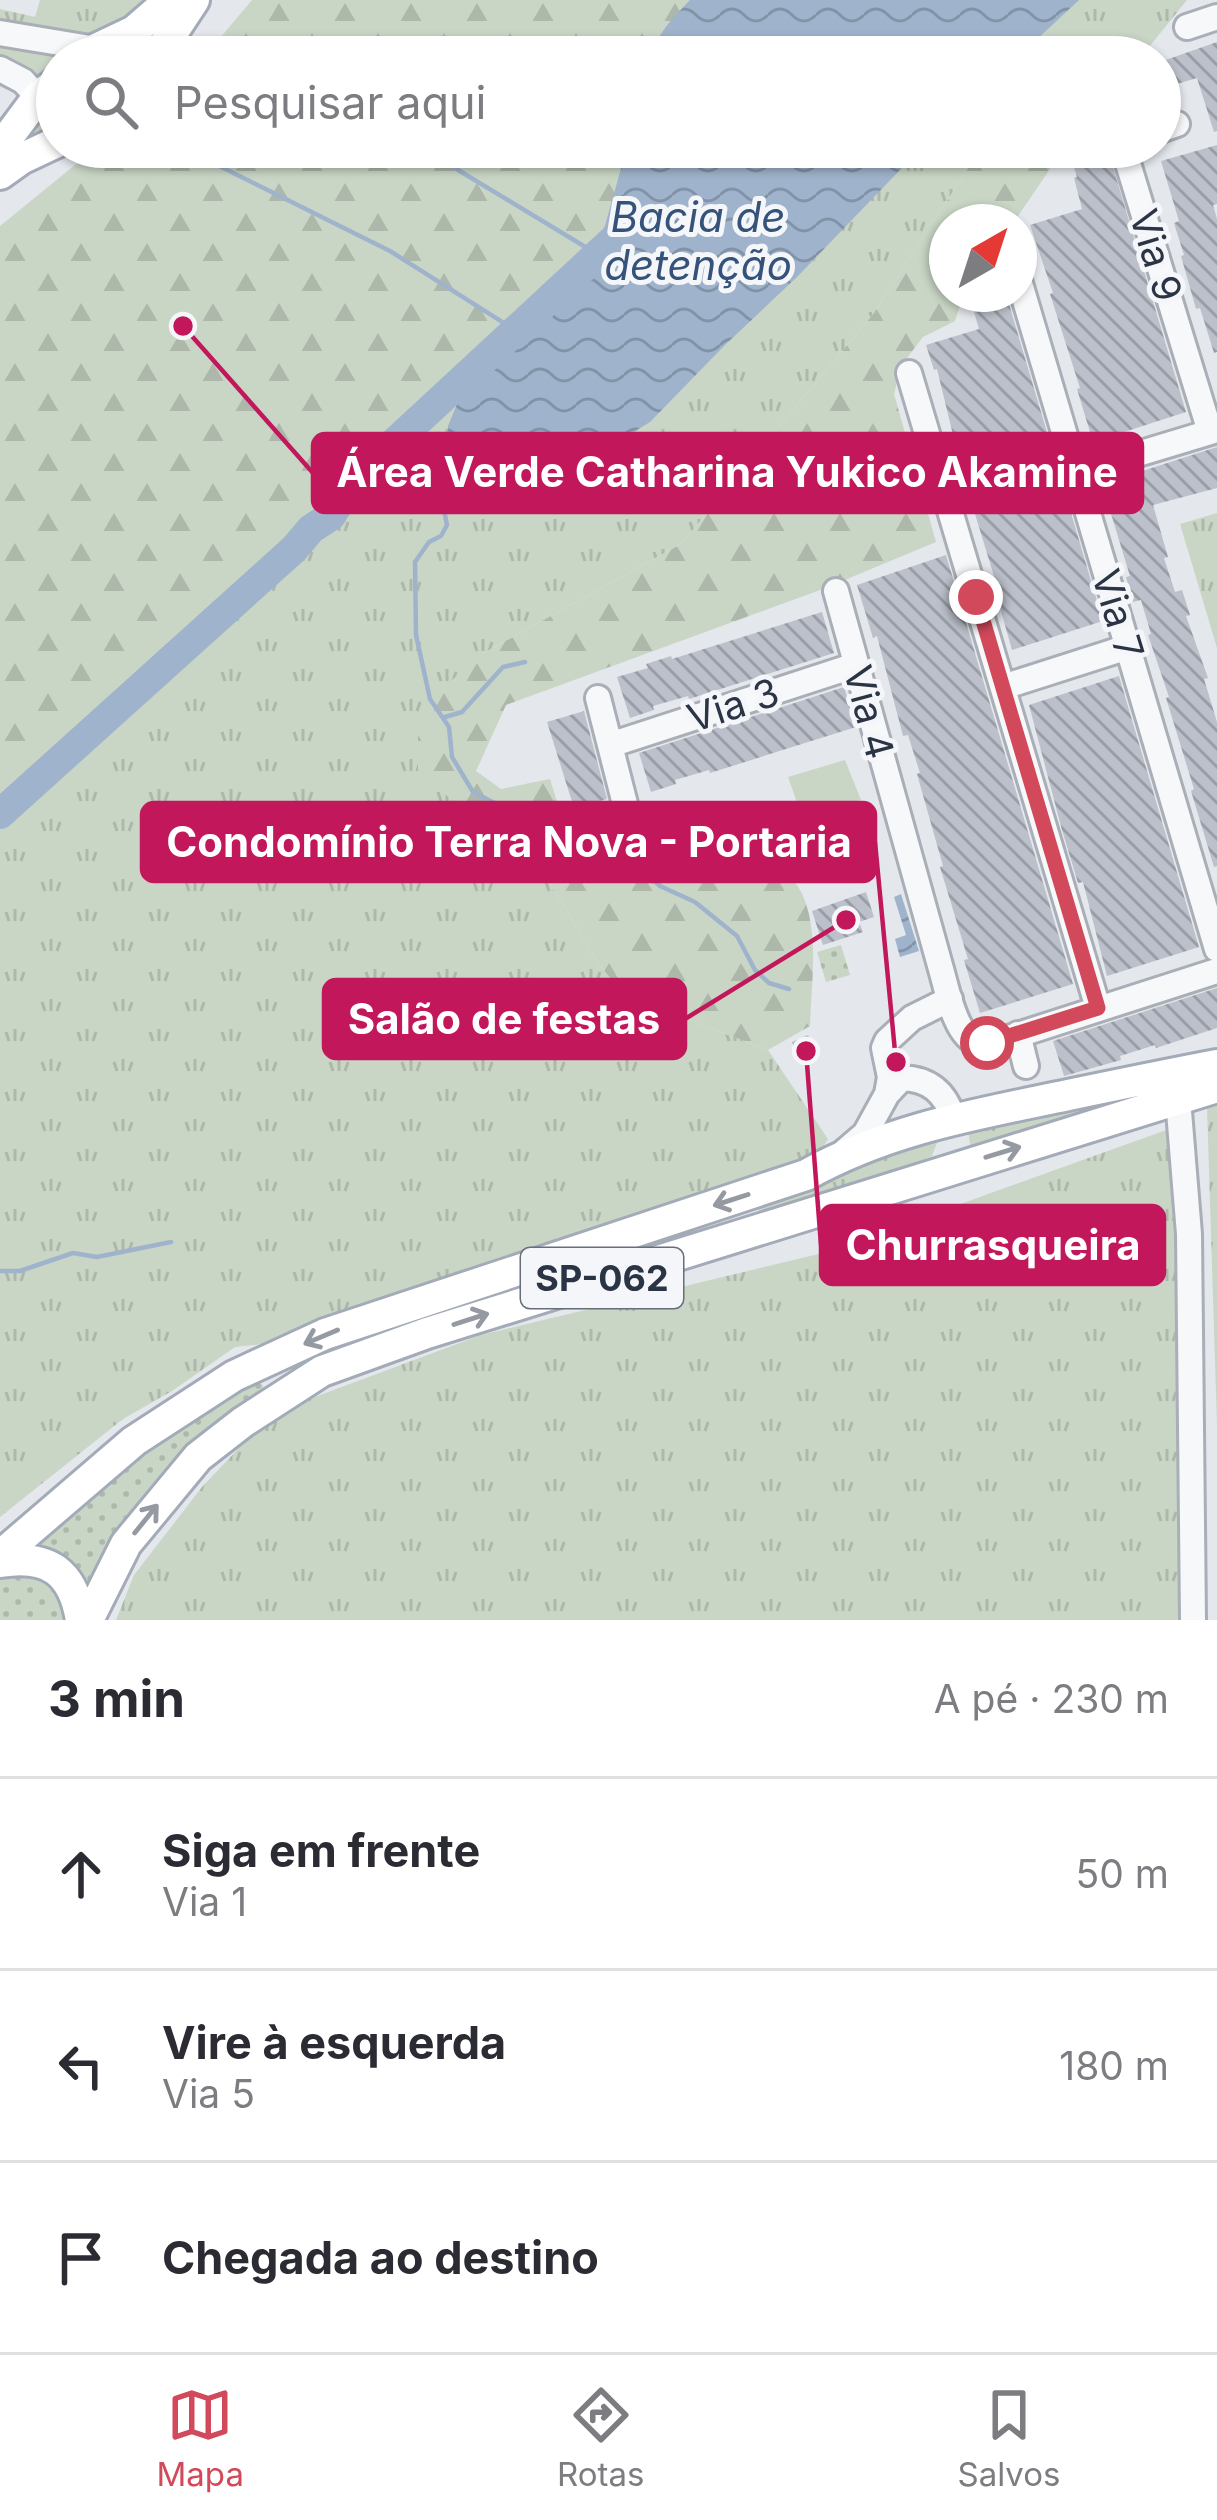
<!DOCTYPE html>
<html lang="pt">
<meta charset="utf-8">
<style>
body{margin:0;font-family:Inter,sans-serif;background:#f7f7f7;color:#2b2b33}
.compass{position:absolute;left:929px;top:204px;width:108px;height:108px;border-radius:50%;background:#fff;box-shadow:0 3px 9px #0004;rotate:39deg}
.stop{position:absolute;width:36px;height:36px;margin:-27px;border:9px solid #d1495b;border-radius:50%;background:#fff}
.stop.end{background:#d1495b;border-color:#fff;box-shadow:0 3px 12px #0008}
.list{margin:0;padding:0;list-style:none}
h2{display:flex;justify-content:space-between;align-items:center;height:156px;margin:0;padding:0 48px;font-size:51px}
h2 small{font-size:39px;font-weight:400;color:#7c7c81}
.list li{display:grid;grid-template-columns:78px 1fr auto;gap:36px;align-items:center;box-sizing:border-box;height:192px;padding:0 48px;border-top:3px solid #e1e1e2}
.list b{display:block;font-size:45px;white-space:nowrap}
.list p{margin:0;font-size:39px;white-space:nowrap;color:#7c7c81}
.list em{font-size:39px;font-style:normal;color:#7c7c81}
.icon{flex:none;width:66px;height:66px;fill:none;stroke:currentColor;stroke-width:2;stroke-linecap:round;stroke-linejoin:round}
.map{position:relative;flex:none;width:1217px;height:1620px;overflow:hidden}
.search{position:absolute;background:#fff;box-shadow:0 3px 9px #0004;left:36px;right:36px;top:36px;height:132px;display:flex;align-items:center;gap:30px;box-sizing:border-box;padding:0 42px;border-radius:66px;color:#7c7c81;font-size:45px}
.sheet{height:732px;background:#fff}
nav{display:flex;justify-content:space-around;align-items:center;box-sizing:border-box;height:168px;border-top:3px solid #e1e1e2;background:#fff;font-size:33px;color:#7c7c81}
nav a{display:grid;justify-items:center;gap:6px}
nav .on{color:#d1495b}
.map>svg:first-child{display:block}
.grass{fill:url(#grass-tufts)}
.forest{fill:url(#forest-firs)}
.park{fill:url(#park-dots)}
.pitch{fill:#c9d6c5}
.water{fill:url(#water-waves)}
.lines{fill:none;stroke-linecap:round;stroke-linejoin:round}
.stream{stroke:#9fb4cc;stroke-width:4.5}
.river{stroke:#9fb4cc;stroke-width:30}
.building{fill:url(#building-back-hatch)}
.minor-casing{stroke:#a9aeb7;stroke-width:30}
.major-casing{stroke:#a3abb8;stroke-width:36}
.minor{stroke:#f7f8fa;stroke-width:24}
.major{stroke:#fff;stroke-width:30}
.oneway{stroke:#959aa2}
.route{stroke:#d1495b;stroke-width:15}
.labels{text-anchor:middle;stroke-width:10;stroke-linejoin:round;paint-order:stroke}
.shield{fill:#f4f6f9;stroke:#676e7b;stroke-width:3}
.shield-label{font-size:36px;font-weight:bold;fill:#2b3445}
.street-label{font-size:39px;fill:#2b3445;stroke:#f4f6f9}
.water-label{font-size:42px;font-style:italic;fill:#34527a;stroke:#f4f6f9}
.leader{fill:none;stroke:#c2185b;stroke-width:4.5}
.callout-dot{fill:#c2185b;stroke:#f4f6f9;stroke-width:4.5}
.callout{fill:#c2185b;stroke:#c2185b;stroke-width:4.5}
.callout-label{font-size:42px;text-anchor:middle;font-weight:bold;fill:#fff}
</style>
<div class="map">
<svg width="1217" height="1620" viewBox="0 0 1217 1620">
<defs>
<pattern id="grass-tufts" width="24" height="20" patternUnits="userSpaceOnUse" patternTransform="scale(3)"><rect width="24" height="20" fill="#c9d6c5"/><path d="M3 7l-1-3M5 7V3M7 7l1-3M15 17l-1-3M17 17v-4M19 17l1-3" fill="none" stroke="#adb8ab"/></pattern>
<pattern id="forest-firs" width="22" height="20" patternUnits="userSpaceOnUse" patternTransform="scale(3)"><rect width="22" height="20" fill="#c9d6c5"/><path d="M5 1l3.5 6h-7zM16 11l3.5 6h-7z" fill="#adb8ab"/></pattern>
<pattern id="park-dots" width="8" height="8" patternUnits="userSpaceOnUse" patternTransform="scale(3)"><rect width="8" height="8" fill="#c9d6c5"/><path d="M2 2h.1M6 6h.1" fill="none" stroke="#adb8ab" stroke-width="1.8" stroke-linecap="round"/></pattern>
<pattern id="water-waves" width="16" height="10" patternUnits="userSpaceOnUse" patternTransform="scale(3)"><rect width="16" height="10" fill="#9fb4cc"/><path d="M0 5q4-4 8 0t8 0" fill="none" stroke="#8293a7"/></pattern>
<pattern id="building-back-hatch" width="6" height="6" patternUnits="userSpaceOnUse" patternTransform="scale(3)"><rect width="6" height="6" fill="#bbc0ca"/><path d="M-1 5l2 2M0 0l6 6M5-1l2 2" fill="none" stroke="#989da6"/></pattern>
</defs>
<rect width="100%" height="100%" fill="#e4e7ec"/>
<path class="grass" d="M40 0H191L152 57H57V142L0 164 38 97 0 69V9L35 17Z
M874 0H1187L1141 57H813Z
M715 147H982L874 313 681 544 482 654 419 773 543 871 597 962 625 996 768 1050 828 1139 806 1174 322 1338 235 1347 172 1391 123 1419 0 1517V814L294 549 311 529 331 516 347 490 368 467Z
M1217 513V648L1180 524Z
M1118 1102 1119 1106 970 1146 968 1129Z
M1217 1104V1425L1207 1107Z
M1169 1129 1179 1274 1185 1620H116L134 1575 202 1487 272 1413 481 1335 827 1252Z
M942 1130 932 1156 872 1182 755 1222 760 1205Z"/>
<path class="forest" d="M252 0H870L808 57H204Z
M107 147H712L368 467 347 490 331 516 311 529 294 549 0 824V226L75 165Z
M982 147H1065L1014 222H947V294H964L955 321 923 337 901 366 894 394 936 542 823 589 506 705 476 771 501 789 550 779 567 834C645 806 719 790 778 861 790 875 802 888 807 907 818 944 811 988 810 1026L768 1050 625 996 597 962 543 871 418 773V737L430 699 482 654 681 544 874 313Z"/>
<path class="park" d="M841 945 850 975 826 982 817 952Z
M259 1383 263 1385V1394L199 1458 88 1620H0V1559L135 1443Z"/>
<path class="pitch" d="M845 760 861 800 801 814 788 777Z"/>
<path class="water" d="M690 0H1079L1018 57H651C657 33 673 18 690 0Z
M627 147H922L798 276 725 345 650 422 569 472H549L519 481 487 478 455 461 447 450 448 426 457 404 482 359 597 254Z
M901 894 919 951 900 957 895 939 906 935 894 897Z"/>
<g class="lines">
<path class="stream" d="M297 54 300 57
M181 147 390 251 515 330
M420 147 597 254
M449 450 455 461 443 505 447 525 441 536 429 542 415 562 416 635 430 699 449 727 452 757 473 792 520 816 547 839 566 843 574 856 592 867 646 873 660 886 695 902 737 936 755 970 769 983 789 989
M445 717 462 712 503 667 525 662
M0 1271H20L73 1253 97 1257 171 1242"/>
<path class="river" d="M0 814 294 549 311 529 331 516 347 490 368 467 625 229"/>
</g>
<path class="building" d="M1217 42V131L1214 132 1197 78 1160 89V62Z
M1217 145V204L1213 205 1217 219V352L1214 353 1200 308 1196 309 1181 256 1184 255 1174 223 1179 221 1161 161Z
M1068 147H1107L1186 412 1093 442 1077 389 1080 388 1050 294 1053 293 1030 225 1082 209 1074 178 1077 177Z
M984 294H1006L1103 621 1012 650 997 597 1000 596 972 504 976 503 954 439 937 369 934 370 926 345 979 329 970 298Z
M1217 447V488L1153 505 1168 557 1164 558 1175 592 1182 590 1190 615 1186 616 1208 678 1204 679 1217 722V866L1214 867 1191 791 1194 789 1166 698 1169 697 1148 635 1151 634 1141 600 1133 602 1126 577 1130 576 1102 484Z
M946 555 1073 984 980 1013 964 960 968 959 940 867 943 866 917 774 920 773 908 735 903 736 877 636 873 638 857 585Z
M822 612 834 653 689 699 688 696 653 706 654 710 630 718 617 677 648 668 646 664 671 656 672 659Z
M1119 676 1199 947 1107 976 1083 882 1078 883 1062 830 1029 705Z
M844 687 856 727 710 773 709 770 675 780 676 784 651 792 639 753Z
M584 711 607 799 574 808 547 722Z
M866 892 874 917 859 922 863 932 823 945 812 911Z
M1217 988V1028L1156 1048 1155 1045 1120 1056 1121 1060 1064 1076 1053 1041Z
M808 1035 818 1057 802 1064 792 1042Z"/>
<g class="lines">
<g class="minor-casing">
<path id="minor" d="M1187 27 1217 17
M0 33 96 49
M0 69 23 81 38 97
M1160 130 1177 124
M1123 147 1210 432
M1019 280 1217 949
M909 373 1098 1008
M1075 473 1217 430
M836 591 941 969C947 989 955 1037 978 1043 983 1044 993 1042 999 1041L1217 971
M1003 687 1128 647
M598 698 625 804
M610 745 856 665
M1018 1034 1026 1066
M887 1094 890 1077 884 1048 887 1041 912 1018 950 999
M1178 1099 1189 1234 1193 1620
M845 1151 865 1134 887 1094 902 1078C929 1079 945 1092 953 1118"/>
</g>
<g class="major-casing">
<path id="major" d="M86 57 96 49 134 31 170 0
M153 57 165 44 194 0
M0 148 38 97 57 82
M0 174 21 159 57 142
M0 1556 134 1441 234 1376 325 1334 806 1175C881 1133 961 1117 1044 1100 1102 1088 1159 1076 1217 1065
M0 1562C49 1554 73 1572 81 1620
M88 1620 126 1544 198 1457 243 1422 322 1371 427 1333 1217 1087"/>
</g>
<use href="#minor" class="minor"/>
<use href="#major" class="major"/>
</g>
<defs><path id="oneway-shaft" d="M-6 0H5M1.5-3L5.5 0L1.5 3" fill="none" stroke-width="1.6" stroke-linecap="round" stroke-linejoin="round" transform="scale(3)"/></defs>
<g class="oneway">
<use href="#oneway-shaft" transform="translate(1003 1152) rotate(-17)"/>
<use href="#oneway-shaft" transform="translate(731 1200) rotate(162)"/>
<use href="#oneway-shaft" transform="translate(471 1319) rotate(-18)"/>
<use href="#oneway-shaft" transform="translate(321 1337) rotate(157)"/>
<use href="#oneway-shaft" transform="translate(146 1519) rotate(-51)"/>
</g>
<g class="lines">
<path class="route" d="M976 597 1098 1008 987 1043"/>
</g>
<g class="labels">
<rect class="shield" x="521" y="1248" width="162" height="60" rx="9"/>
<g class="shield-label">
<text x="602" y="1291">SP-062</text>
</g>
<g class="street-label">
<text transform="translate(1156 255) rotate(73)" y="14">Via 9</text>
<text transform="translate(1118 614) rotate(73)" y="14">Via 7</text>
<text transform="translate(733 705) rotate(-18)" y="14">Via 3</text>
<text transform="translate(869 712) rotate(75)" y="14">Via 4</text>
</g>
<g class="water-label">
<text x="698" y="232">Bacia de<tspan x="698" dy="48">detenção</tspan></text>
</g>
</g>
<path class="leader" d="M183 326L313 473M896 1062L875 842M846 920L685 1019M806 1051L821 1245"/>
<g class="callout-dot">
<circle cx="183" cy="326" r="12"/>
<circle cx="896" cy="1062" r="12"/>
<circle cx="846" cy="920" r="12"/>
<circle cx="806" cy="1051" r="12"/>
</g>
<g class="callout">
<rect x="313" y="434" width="829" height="78" rx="12"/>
<rect x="142" y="803" width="733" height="78" rx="12"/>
<rect x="324" y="980" width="361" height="78" rx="12"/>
<rect x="821" y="1206" width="343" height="78" rx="12"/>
</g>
<g class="callout-label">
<text x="727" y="487">Área Verde Catharina Yukico Akamine</text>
<text x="509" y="857">Condomínio Terra Nova - Portaria</text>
<text x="504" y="1034">Salão de festas</text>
<text x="993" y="1260">Churrasqueira</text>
</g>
</svg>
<svg class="compass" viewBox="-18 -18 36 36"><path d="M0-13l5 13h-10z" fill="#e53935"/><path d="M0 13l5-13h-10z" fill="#7c7c81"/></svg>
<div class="stop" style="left:987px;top:1043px"></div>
<div class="stop end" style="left:976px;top:597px"></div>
<div class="search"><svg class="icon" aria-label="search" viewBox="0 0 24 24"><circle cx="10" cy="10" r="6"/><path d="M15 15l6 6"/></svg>Pesquisar aqui</div>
</div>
<section class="sheet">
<h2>3 min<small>A pé · 230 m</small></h2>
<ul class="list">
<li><svg class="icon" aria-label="ahead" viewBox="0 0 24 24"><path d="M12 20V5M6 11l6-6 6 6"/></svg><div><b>Siga em frente</b><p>Via 1</p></div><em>50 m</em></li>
<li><svg class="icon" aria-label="left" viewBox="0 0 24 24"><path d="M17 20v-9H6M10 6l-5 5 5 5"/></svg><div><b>Vire à esquerda</b><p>Via 5</p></div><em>180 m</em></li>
<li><svg class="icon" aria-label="arrive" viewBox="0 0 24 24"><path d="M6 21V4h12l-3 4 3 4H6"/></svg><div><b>Chegada ao destino</b></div></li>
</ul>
</section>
<nav>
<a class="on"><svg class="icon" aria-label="map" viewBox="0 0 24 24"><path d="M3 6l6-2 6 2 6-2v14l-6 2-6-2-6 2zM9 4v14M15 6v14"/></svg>Mapa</a>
<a><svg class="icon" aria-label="directions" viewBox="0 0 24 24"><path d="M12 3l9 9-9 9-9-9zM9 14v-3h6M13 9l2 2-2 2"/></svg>Rotas</a>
<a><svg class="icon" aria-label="saved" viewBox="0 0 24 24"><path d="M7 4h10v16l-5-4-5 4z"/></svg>Salvos</a>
</nav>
